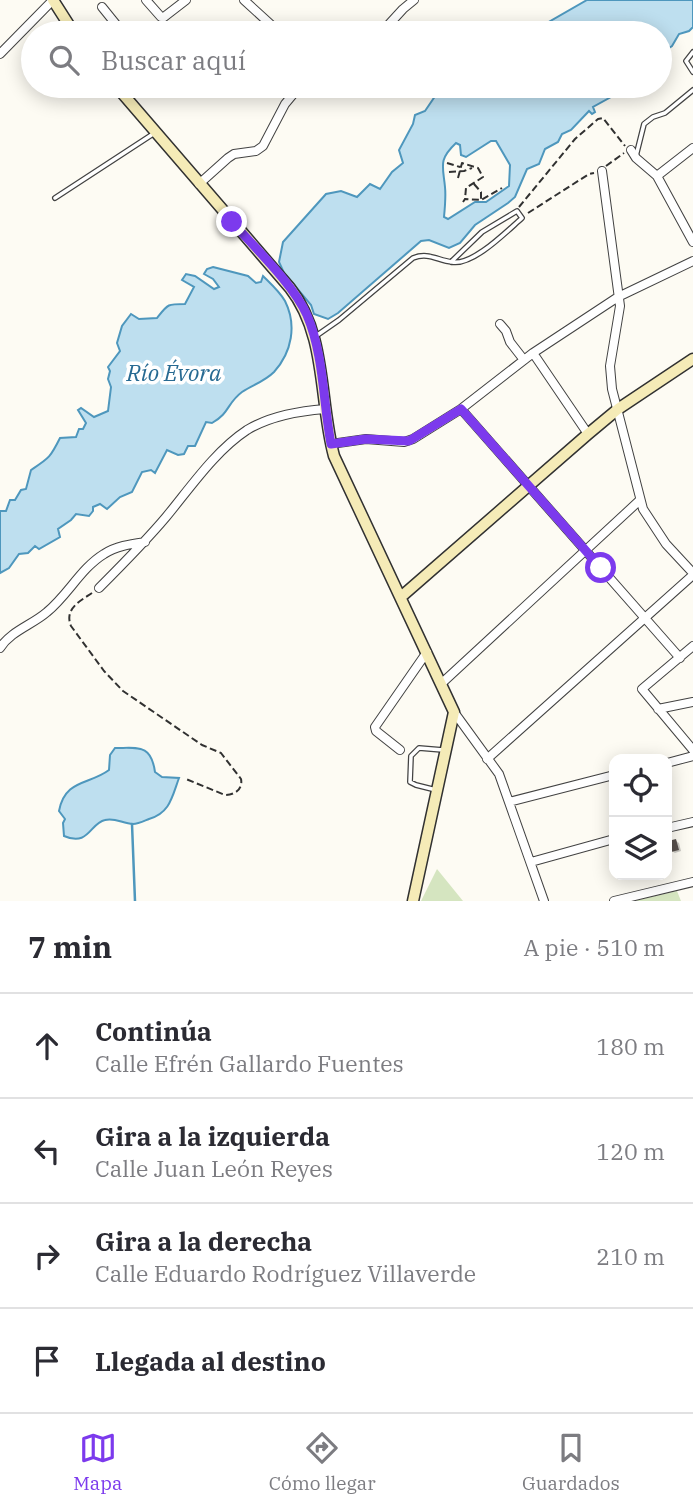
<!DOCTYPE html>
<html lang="es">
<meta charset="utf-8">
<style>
body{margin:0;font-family:"IBM Plex Serif",serif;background:#f7f7f7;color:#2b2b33}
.controls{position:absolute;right:21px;bottom:21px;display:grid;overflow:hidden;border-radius:14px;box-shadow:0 4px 18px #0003}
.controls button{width:63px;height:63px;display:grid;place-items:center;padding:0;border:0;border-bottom:2px solid #e1e1e2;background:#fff;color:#2b2b33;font:35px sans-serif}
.stop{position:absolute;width:21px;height:21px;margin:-16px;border:5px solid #7c3aed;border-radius:50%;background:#fff}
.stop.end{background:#7c3aed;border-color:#fff;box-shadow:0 2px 7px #0008}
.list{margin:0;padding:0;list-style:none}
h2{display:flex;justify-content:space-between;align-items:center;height:91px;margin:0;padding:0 28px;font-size:30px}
h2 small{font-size:23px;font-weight:400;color:#7c7c81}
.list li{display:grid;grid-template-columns:46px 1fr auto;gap:21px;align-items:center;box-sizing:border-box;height:105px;padding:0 28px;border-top:2px solid #e1e1e2}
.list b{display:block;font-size:26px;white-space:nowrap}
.list p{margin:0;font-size:23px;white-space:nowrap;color:#7c7c81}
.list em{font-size:23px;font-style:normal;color:#7c7c81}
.icon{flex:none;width:38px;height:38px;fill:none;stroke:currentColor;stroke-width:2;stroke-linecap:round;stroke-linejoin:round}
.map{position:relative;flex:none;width:693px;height:901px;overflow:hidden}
.search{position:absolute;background:#fff;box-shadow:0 4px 18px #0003;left:21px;right:21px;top:21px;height:77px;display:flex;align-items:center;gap:18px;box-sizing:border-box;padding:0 24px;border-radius:38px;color:#7c7c81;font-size:26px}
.sheet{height:511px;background:#fff}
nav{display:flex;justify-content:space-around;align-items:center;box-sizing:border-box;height:98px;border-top:2px solid #e1e1e2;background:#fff;font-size:19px;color:#7c7c81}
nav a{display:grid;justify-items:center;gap:4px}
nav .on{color:#7c3aed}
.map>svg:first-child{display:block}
.green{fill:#d5e5c0}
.water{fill:#bedfef;stroke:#4e97bd;stroke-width:2;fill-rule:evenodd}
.shadow{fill:#0003}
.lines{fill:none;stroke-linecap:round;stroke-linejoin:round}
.stream{stroke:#4e97bd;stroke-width:2.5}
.building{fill:#57504d}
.lane-casing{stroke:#424242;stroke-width:6}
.street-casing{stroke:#424242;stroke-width:10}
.secondary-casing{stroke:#313131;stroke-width:13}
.path{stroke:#313131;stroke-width:2;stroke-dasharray:7 3.5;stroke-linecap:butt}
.lane{stroke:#fff;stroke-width:3.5}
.street{stroke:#fff;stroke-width:8}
.secondary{stroke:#f5ebb7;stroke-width:10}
.route{stroke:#7c3aed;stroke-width:9}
.labels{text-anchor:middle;stroke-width:7;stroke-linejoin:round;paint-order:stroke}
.water-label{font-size:23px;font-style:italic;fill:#276a92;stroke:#fff}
</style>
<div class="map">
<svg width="693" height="901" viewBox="0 0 693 901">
<rect width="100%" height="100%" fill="#fdfbf3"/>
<path class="green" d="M437 869 463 901H421Z
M677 891 681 901H634Z"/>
<path class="water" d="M587 0H693V27L689 31 679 34 672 46 660 54V33H516V29L545 24Z
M442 86H624L611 97 593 107 595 112 592 114 589 111 571 130 562 134 558 142 545 149 539 164 527 169 515 197 508 203 475 225 460 243 449 248 429 240 421 241 338 313 328 319 314 314 311 305 284 273 279 262 283 242 326 194 341 191 357 197 370 184 380 189 392 172 403 163 399 150 413 124 415 115 425 111ZM491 141H496L510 165 509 186 486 202H475L448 219 444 217C445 207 446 197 445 187 443 166 438 160 456 143L460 145 461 155 466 157Z
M213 267 248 276 256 283 261 282 263 276C270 283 280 292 285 301 297 325 292 352 274 372 264 382 252 385 242 392 227 403 230 413 212 423L206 422 195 446H188L184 454 178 455 167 450 155 473 151 470 142 472 132 492 120 497 107 509 100 504 93 507V511L89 516 76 514 71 520 58 529 60 537 39 549 35 546 28 553 19 554 9 568 0 573V511H6L10 500H15L21 490 26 489 31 470C49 458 50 458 60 438L76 437 79 429H83L86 423 78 410 81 408 94 417 108 411 111 387 108 379 110 371 108 367 120 351 117 343 122 326 131 314 139 319 157 318C168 304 167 304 185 304L194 287 182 280 186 274 195 276 214 289 219 287 213 279 204 274 207 269Z
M115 748C139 748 151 744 155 772L162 777 179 778C172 797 170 813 149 819 144 821 138 824 133 824 123 824 115 817 105 820 90 823 89 847 64 836L63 823 65 819 59 811C65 779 89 785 109 770L110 755Z"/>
<path class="shadow" d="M676 841 679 843 681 851 675 853 672 851Z"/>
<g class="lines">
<path class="stream" d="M132 824 135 901"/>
</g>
<path class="building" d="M676 839 679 850 671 852 668 841Z"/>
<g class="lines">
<g class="lane-casing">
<path id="lane" d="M693 52 686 61 693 72
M636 156 644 124 653 117 665 113 693 90
M55 198 153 134
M316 336 339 320 413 258C428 252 437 260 452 262 473 266 507 231 522 218L517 211 482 232 451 262
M436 790 416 785 410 782 411 756 419 748 443 750"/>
</g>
<g class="street-casing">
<path id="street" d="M146 0 161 17H164L186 0
M244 0 280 33
M102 7 123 33
M381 33 403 9 414 0
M0 54 53 0
M631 150 636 158 657 176 693 242
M602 171 620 306 610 366 612 389 643 509 666 544 693 573
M657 176 693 148
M199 184 228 158 234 154 256 151 263 146 285 104 300 86
M500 324 506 331 510 342 524 360
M533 353 588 434
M461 409 680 658
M331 444 366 439 404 442 413 439 461 409 533 353 618 297 693 261
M99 588C122 565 145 542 166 517 190 488 215 451 247 430 270 416 299 411 325 409
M693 646 642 689 693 750
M0 648C11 631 32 625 47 612 68 595 81 568 104 554 116 546 131 544 145 542
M442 683 640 500
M658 709 693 702
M454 712 499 774 544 901
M400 750 376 731 375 727 427 652
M487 759 693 575
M667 763 693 756
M509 802 614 775
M667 828 693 822
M531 862 614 839
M614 901 693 882"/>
</g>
<g class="secondary-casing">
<path id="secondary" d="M53 0 74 33
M116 86 290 288C327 335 319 401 334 456L454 712 413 901
M402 596 588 434 618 409 693 359"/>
</g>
<path class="path" d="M447 163 460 167
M606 166 624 153
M449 172 464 171 472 168
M458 178 462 163 478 168 483 177 466 188 465 199
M474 184 481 192V199
M463 202 465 199 481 200 502 188
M519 207 575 139 598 119 603 118 625 146
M528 213 589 174 594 173
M92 593C80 601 64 609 71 626L104 671 123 691 202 745 221 753 241 779C243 789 235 795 225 795L186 779"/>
<use href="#lane" class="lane"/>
<use href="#street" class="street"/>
<use href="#secondary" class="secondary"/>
</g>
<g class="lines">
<path class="route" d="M232 222C255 248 293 284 307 315 324 355 323 402 331 444L366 439 409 441 461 409 601 568"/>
</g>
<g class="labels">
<g class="water-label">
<text x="174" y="381">Río Évora</text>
</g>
</g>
</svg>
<div class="controls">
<button><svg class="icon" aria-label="locate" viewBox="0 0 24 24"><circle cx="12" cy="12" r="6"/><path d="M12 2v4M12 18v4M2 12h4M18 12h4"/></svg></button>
<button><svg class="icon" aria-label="layers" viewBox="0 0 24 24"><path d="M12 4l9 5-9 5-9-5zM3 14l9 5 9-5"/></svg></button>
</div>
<div class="stop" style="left:601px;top:568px"></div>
<div class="stop end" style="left:232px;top:222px"></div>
<div class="search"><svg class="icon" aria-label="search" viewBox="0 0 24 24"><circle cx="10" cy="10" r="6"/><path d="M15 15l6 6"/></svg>Buscar aquí</div>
</div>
<section class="sheet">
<h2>7 min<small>A pie · 510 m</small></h2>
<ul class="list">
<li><svg class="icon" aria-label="ahead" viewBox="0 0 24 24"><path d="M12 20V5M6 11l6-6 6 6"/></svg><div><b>Continúa</b><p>Calle Efrén Gallardo Fuentes</p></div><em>180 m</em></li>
<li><svg class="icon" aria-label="left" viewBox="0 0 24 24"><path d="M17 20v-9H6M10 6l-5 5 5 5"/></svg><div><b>Gira a la izquierda</b><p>Calle Juan León Reyes</p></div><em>120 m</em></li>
<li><svg class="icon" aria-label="right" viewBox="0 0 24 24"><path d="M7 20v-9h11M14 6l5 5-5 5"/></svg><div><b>Gira a la derecha</b><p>Calle Eduardo Rodríguez Villaverde</p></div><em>210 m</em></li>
<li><svg class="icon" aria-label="arrive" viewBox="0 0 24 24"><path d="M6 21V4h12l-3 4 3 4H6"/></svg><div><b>Llegada al destino</b></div></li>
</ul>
</section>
<nav>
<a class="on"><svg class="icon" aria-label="map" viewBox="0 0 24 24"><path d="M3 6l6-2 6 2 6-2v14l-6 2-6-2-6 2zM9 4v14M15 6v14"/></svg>Mapa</a>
<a><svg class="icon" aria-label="directions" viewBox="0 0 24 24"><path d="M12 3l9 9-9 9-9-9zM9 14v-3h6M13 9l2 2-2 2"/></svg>Cómo llegar</a>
<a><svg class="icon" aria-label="saved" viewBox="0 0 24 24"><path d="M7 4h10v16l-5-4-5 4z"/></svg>Guardados</a>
</nav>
